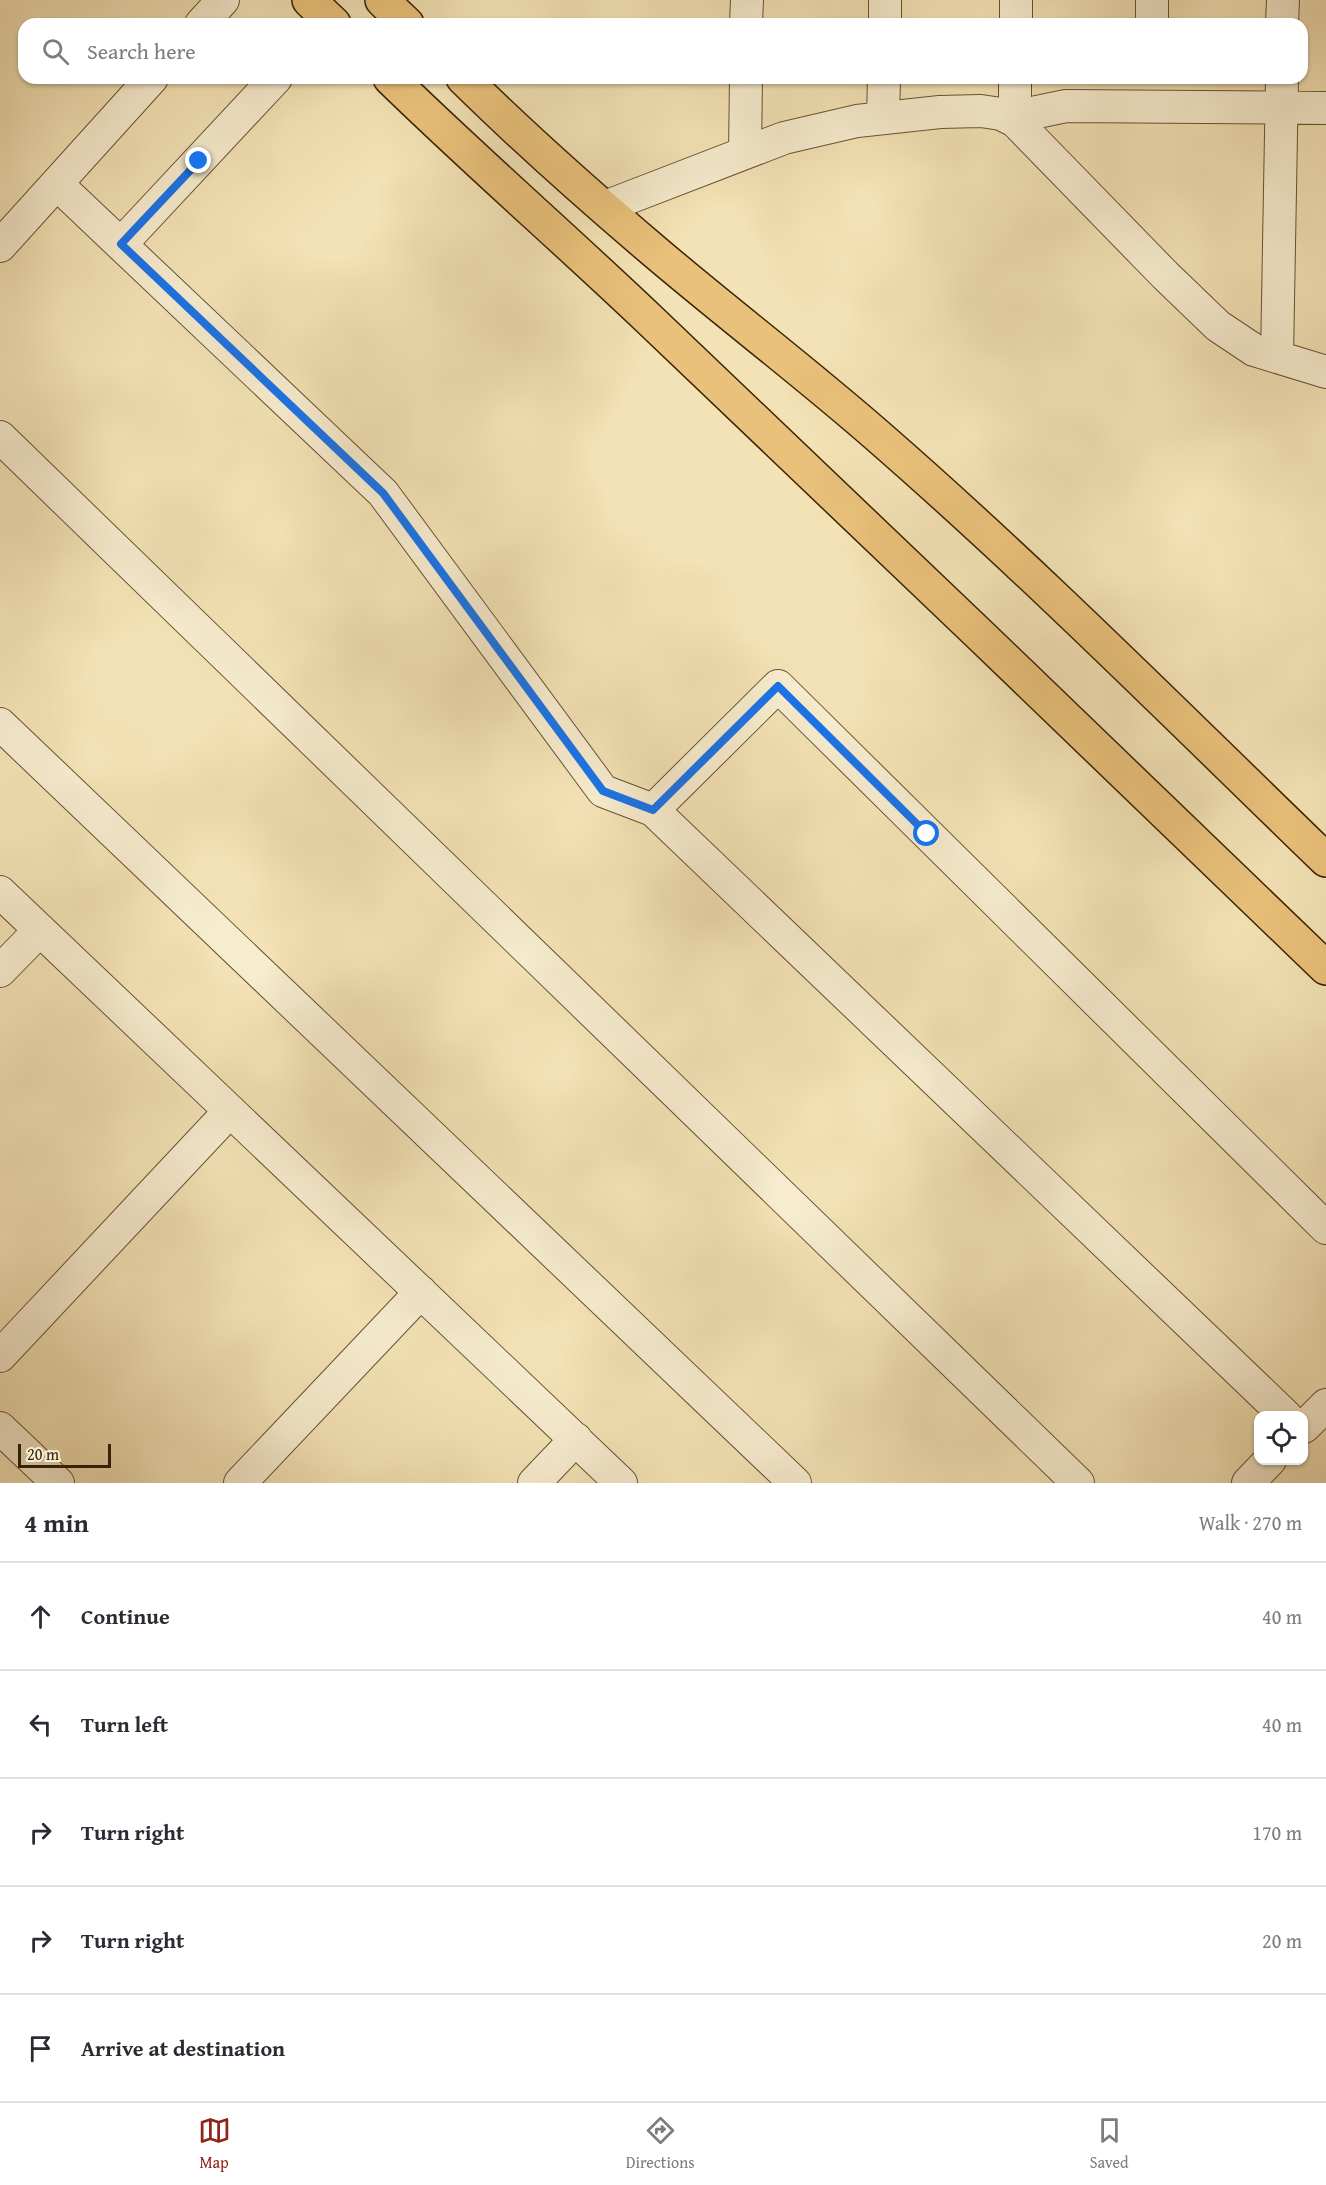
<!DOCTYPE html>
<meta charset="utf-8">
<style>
body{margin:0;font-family:"Gentium Book Plus",serif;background:#f7f7f7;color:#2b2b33}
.controls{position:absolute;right:18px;bottom:18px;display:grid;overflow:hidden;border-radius:12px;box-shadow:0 2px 4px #0004}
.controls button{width:54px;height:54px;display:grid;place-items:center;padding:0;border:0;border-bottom:2px solid #e1e1e2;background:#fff;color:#2b2b33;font:30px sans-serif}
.scale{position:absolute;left:18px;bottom:15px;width:93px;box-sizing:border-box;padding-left:6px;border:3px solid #382306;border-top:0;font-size:16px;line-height:21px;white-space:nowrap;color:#382306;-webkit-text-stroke:4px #f7eccf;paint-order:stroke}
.stop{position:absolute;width:18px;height:18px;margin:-14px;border:4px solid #1a73e8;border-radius:50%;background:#fff}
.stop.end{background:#1a73e8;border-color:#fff;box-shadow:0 2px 6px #0008}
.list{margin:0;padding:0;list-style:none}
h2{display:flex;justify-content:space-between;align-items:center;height:78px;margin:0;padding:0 24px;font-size:26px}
h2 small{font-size:20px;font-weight:400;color:#7c7c81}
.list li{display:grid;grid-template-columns:39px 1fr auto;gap:18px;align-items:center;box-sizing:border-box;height:108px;padding:0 24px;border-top:2px solid #e1e1e2}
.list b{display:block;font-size:22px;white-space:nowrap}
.list em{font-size:20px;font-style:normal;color:#7c7c81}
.icon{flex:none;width:33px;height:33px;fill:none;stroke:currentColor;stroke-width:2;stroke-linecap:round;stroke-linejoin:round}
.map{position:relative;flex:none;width:1326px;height:1483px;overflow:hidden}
.search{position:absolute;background:#fff;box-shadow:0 2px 4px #0004;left:18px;right:18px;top:18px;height:66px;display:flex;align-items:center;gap:15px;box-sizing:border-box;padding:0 21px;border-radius:18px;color:#7c7c81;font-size:22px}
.sheet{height:618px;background:#fff}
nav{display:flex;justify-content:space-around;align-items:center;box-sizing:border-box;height:84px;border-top:2px solid #e1e1e2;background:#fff;font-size:16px;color:#7c7c81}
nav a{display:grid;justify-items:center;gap:3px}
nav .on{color:#8f2418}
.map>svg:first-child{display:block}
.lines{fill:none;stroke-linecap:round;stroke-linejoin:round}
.minor-casing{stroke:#675332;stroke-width:34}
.major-casing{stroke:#382306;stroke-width:36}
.minor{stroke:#f7eccf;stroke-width:32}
.major{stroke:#eac17a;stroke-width:33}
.route{stroke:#1a73e8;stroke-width:8}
</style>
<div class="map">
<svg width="1326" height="1483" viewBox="0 0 1326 1483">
<rect width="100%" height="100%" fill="#f3e2b5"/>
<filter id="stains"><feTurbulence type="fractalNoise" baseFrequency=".00333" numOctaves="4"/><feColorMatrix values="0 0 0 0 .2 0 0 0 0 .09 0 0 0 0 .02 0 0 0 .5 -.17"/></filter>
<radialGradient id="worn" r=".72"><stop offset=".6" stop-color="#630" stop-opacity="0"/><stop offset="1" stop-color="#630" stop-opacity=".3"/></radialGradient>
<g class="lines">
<g class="minor-casing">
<path id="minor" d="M1152 0V24
M201 24 223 0
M746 24 747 0
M885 24V0
M1016 24V0
M1282 24 1283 0
M883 118 884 78
M1015 121 1037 112 1066 106 1326 108
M1015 121V78
M745 152 746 78
M57 184 383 493 603 791 653 810 1286 1416
M605 207 784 138 857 121 940 112 981 111 1001 114 1015 121 1165 275 1218 326 1254 350 1326 372
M121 244 276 78
M0 246 152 78
M1277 357 1282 78
M0 437 1078 1483
M0 724 795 1483
M653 810 778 686 1326 1228
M0 892 621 1483
M0 971 40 930
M0 1356 230 1111
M1304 1427 1326 1405
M0 1428 58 1483
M240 1483 421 1292
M534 1483 576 1439
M1248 1483 1270 1460"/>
</g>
<g class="major-casing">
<path id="major" d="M309 0 334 24
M382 0 407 24
M390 78C475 161 565 239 651 321 877 535 1102 752 1326 968
M463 78C524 138 588 195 654 251 728 314 806 373 879 437 1034 572 1179 718 1326 860"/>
</g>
<use href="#minor" class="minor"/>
<use href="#major" class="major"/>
</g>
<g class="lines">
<path class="route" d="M199 161 121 244 383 493 603 791 653 810 778 686 927 834"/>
</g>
<rect width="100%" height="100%" filter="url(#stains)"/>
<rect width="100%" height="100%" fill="url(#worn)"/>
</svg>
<div class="controls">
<button><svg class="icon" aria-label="locate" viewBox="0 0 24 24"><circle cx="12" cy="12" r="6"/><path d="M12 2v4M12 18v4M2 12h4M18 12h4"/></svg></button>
</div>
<div class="scale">20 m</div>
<div class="stop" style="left:927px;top:834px"></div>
<div class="stop end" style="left:199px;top:161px"></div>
<div class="search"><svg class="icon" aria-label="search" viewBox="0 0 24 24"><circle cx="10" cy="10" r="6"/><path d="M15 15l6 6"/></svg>Search here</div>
</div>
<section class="sheet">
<h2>4 min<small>Walk · 270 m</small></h2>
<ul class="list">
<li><svg class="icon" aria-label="ahead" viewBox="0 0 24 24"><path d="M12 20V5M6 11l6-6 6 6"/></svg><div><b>Continue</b></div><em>40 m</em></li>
<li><svg class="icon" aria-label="left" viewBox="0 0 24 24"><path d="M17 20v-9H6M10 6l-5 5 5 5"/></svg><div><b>Turn left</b></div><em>40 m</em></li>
<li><svg class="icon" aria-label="right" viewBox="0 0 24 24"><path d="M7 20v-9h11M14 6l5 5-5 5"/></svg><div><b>Turn right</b></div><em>170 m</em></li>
<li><svg class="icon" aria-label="right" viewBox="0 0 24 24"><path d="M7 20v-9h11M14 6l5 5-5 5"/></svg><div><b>Turn right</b></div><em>20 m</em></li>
<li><svg class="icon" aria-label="arrive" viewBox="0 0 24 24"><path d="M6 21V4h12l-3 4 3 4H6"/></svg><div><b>Arrive at destination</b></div></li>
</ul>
</section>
<nav>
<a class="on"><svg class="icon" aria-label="map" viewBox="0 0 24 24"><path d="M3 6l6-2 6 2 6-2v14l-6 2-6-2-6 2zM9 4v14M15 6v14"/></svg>Map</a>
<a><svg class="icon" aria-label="directions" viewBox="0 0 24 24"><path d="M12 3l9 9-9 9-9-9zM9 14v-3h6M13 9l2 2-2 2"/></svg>Directions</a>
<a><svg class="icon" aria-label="saved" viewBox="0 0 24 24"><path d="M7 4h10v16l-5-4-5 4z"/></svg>Saved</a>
</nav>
